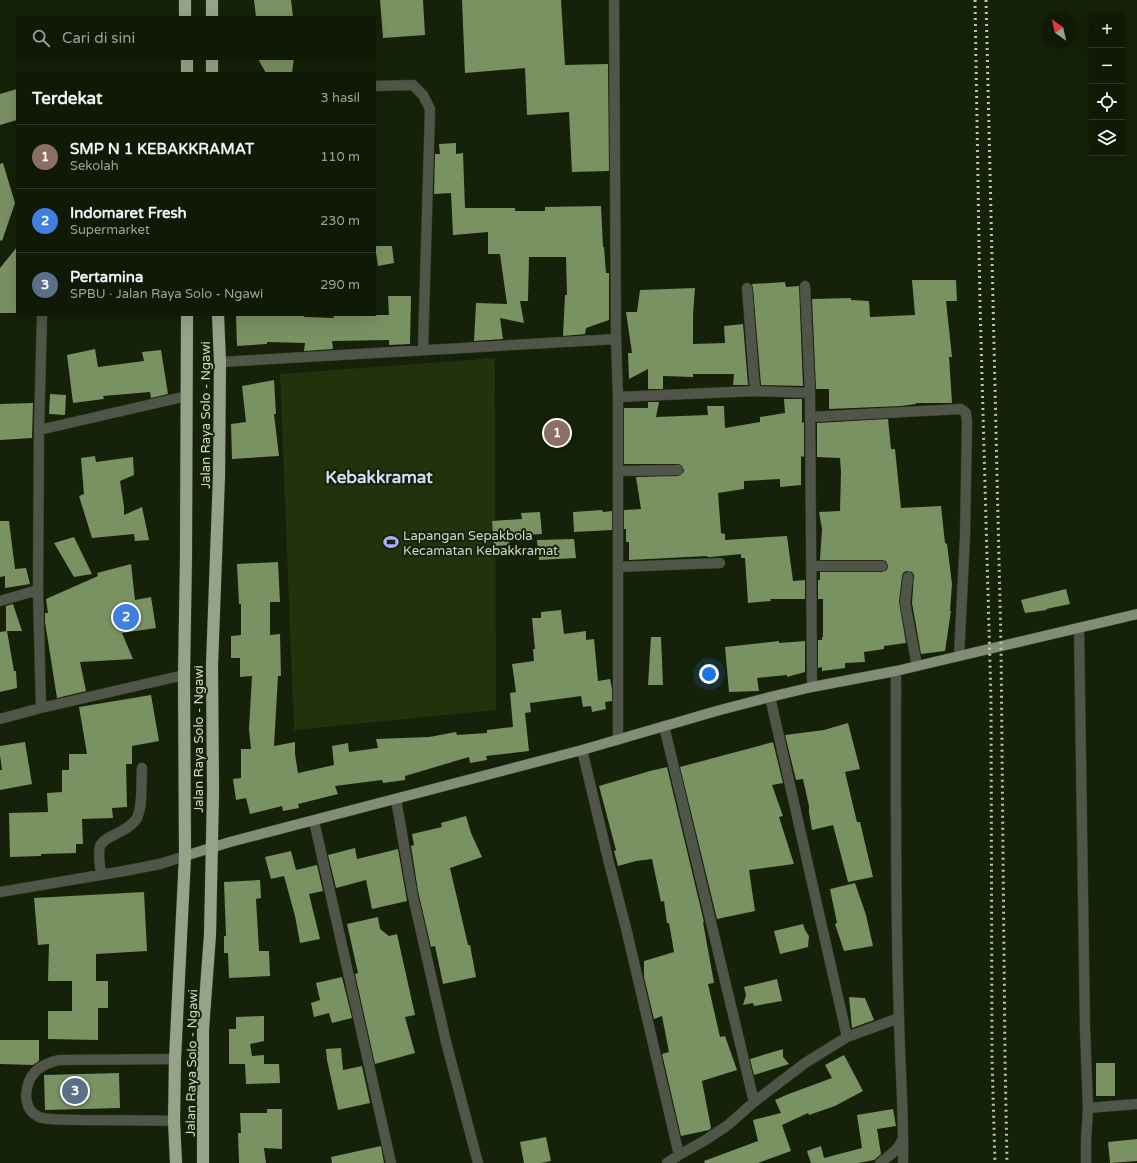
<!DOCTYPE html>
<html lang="id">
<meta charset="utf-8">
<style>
body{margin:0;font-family:"Varela Round",sans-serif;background:#192210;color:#f1f3f6}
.controls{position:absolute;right:12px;top:12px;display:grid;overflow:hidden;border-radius:0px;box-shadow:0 4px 16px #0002}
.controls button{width:36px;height:36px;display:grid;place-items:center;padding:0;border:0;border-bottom:1px solid #303828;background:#101906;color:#f1f3f6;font:20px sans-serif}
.compass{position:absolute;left:1041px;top:12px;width:36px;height:36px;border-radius:50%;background:#101906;box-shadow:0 4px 16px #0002;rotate:326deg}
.you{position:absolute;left:709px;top:674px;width:14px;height:14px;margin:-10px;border:3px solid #fff;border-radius:50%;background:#1a73e8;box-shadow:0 0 0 6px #1a73e833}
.badge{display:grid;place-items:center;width:26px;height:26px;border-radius:50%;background:#db2777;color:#fff;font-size:13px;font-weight:700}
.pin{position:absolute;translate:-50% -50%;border:2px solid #fff;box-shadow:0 1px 4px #0006}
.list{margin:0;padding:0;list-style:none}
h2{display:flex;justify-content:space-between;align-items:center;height:52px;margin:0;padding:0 16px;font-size:17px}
h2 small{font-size:13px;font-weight:400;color:#9ca09b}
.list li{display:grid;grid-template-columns:26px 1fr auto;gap:12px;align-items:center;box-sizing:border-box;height:64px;padding:0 16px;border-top:1px solid #303828}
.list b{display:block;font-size:15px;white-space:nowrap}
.list p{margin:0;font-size:13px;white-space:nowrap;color:#9ca09b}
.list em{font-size:13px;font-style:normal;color:#9ca09b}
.icon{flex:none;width:22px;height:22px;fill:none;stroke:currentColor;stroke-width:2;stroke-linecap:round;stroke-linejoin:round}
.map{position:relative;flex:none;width:1137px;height:1163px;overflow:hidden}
.search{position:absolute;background:#101906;box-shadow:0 4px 16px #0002;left:16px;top:16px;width:360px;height:44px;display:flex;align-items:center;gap:10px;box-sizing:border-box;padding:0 14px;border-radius:0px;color:#9ca09b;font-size:15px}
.panel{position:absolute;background:#101906;box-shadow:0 4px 16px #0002;left:16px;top:72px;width:360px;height:244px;border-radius:0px}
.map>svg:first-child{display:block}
.green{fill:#21320c}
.building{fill:#7a9162}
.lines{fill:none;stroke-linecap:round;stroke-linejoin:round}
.minor-casing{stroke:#333e27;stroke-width:11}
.major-casing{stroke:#333e27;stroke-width:11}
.highway-casing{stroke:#333e27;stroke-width:13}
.minor{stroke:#4f5549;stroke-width:10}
.major{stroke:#818d75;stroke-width:10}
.highway{stroke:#95a486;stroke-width:12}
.rail{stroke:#bbc4b3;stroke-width:3;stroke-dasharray:2 4;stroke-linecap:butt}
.labels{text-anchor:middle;stroke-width:4;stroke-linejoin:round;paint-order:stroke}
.street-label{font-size:13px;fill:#cfd7c8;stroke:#152108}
.poi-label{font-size:13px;fill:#cfd7c8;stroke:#152108;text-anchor:start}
.district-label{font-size:17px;font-weight:bold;fill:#d7dbf8;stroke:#152108}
</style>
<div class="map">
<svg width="1137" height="1163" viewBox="0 0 1137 1163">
<rect width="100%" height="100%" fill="#152108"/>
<path class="green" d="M495 358 496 710 294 730 280 374Z"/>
<path class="building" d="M254 0H291L293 17H256Z
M380 0H423L425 35 383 38Z
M462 0H561L565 65 608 64 609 171 572 172 569 112 527 115 525 68 465 73Z
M258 59H294L292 73H266Z
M17 89V120L0 125V94Z
M456 143V154L463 153 465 208H515V211H545V207L601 206 603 247H604L606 273H609V320L586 328 585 334 563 336 565 295H567L566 257H529L528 301H520L524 323 500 318 503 339 474 341 476 303 507 304 500 254H488V232L453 235 451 193 434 194 435 154H440L439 144Z
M3 163 15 203 2 241 0 240V164Z
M375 246H392L394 263 378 266Z
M17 247V313H0V268Z
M912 280H956L957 301H946L952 357H949L952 403H916V404L901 406 829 409V389H816L812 299 851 298V300L869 301 870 317 915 315Z
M785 282 786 287 799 286 803 386 761 385 753 288 752 284Z
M695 288 693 315V344L725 343 724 326 743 324 748 385H733L734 374H693V377L663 376V389H648V369L629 379 628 353H632L626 312H637L640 290Z
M388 296H411L410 344 389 345V340L332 341 333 349 304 351 305 343 267 342V344L237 346 236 315H304V317L334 318 333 315H389Z
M95 349 98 367 144 361 142 352 161 350 168 394 151 398 150 392 103 396 104 399 73 403 67 355Z
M274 380 276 414H274L279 456 232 459 231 424 246 422 242 386Z
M50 394 66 395 65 415 49 414Z
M784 399H802V423L804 422V457L801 456V485L780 487V479L744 481V489L718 493 721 533 725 534V540L787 536 793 581 805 580V599H770L771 601 748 603 745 558H741V554L710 557H707V556L629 560V542H626V529H624V510L641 509 636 477 678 476 683 473 684 470 681 465 678 464H624V408H648V402H659L656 417 708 415 707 406H724L725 428 760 422V417L785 413Z
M33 403 32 438 0 440V404Z
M888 419 891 449H895L901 508 941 506 945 543 947 544 952 584 950 611H951L945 651 921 654 912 603 914 575 912 572 906 571 903 573 902 576 899 602 906 643 884 646V649L864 652 865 662 845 663V668L822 671V667L818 668V640H822V637H823V599H818V580H820V572H882L887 570 888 566 886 561 882 560H820L822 529 819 512 840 511 841 472 840 458 817 457V423Z
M95 456 96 462 133 457 134 475 120 481 124 507V515L142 507 149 540 135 541 134 534 92 538 79 496 84 494 81 458Z
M602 510 603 512 612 511V530L574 532 573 512Z
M540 512 542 534 510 536 509 545 494 546 492 521 522 519 521 513Z
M0 521H9L15 569 26 568 30 584 5 588V576L0 577Z
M74 537 92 574 74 577 54 543Z
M574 539 576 558 539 560 537 540Z
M278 562 280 602H270V635L280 634 281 676H278L274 746 295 742V754L298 773 334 765 332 746 348 743 349 752 378 748 376 739 429 737 456 732 457 735 487 733V730L513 727 510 693 516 692 512 664 534 661 533 649H535L532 618H541V612L561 610 564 634 586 631V640L594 639 598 681 610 679 612 689V701L605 702 606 709 592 712 591 706 583 707 581 696 530 703 531 712 525 713 529 751 486 756 487 760 470 763 469 757 405 776V780L383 783 382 780 335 786 338 794 298 804 299 808 283 811 282 806 250 814 246 798 236 800 233 779 241 778V749H251L249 729 252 676 240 677V658H231V636L241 635V604H239L237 564Z
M131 564 135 600 151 597 156 628 122 633 133 659 80 662 86 691 57 698 45 622V613H48L46 599 98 576 97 573Z
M1066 589 1070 604 1046 609 1047 610 1025 613 1021 600Z
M13 604 22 631H6V606Z
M7 631 14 671H16L17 688 0 692V632Z
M651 637H661L663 685H648Z
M779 641V643L805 641V672L787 677V675L757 678 759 691 729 692 725 647Z
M151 695 159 741 132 746V764H126L127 807 112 808 113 818 82 819 83 844H76V853L41 854V856L10 857 9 813 48 812 47 793 62 792V770H69V754H87L79 707Z
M848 723 860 769 845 772 857 822H860L873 877 848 882 833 825 812 830 809 812V806L803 779 796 780 785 735 824 730Z
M25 742 32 784 0 790V770H2L0 755V746Z
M773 742 783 783 772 785 783 816 779 817 794 864 749 870 755 911 717 919 680 767Z
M667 767 704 922H703L714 983 708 984 720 1037 725 1036 737 1070 702 1081 711 1128 709 1130 681 1136 662 1054 669 1052 662 1016 654 1019 644 977V961L674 952 669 923H667L664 901 661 902 652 859 636 861 618 866 614 851 616 850 599 786 650 771Z
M466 816 471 833 482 857 450 868 468 945H470L476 977 443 984 435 946 431 947 418 891 411 846 414 845 412 834 442 827 441 823Z
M355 848 357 859 398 849 407 901 372 909 366 880 336 888 328 855Z
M291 851 296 870 317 865 323 891 309 894 320 939 300 943 295 916 284 876 271 879 265 857Z
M260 880 261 898 256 899 259 951H269L270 976 229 978 228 953H224V936H226L224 882Z
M855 883 866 915 873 946 844 951 835 924 837 923 830 889Z
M144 892 147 951 96 954V981H108V1008H98V1040L48 1039V1011H72V981H48L49 944 38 945 34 898Z
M378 917 380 929 389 936 397 934 415 1015 405 1017 415 1053 375 1064 355 974 358 973 347 924Z
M803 924 805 930 809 936 808 947 780 954 774 931Z
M342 977 352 1018 332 1023 329 1013 314 1017 311 1003 320 1000 316 983Z
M777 979 782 1001 754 1006 753 1003 743 1005 746 995 744 987Z
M849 997 865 998 874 1020 852 1028Z
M264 1016V1041L250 1044 252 1056 264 1055V1064H279L280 1083 246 1084 245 1064H229V1029H236V1017Z
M0 1040H39V1061L33 1065 0 1064Z
M341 1048 343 1070 362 1066 370 1103 338 1110 327 1060 326 1049Z
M783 1049V1057L789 1064 754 1075 750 1059Z
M844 1055 863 1091 835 1106 809 1115 808 1113 782 1125 791 1151 758 1163H705L704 1161 758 1141 753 1120 781 1113 775 1100 786 1095 832 1078 825 1065Z
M1096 1063H1115V1096H1096Z
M119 1073 120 1108 45 1110 44 1075Z
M267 1109H282V1149L264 1148 266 1163H239L238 1133H241L240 1113H267Z
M893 1109 896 1126 877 1129 881 1154 874 1160 858 1163H811L807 1151 821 1146 824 1158 862 1148 857 1115Z
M546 1137 551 1161 541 1163H524L520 1142Z
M1137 1139V1161L1110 1163 1108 1142Z
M381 1146 384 1163H332L331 1157Z"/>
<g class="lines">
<g class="minor-casing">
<path id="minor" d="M614 0 616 339 618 397V740
M375 86 413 85 423 95 430 109 423 350
M805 286 810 393 812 687
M747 288 755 391
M42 315 39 430 38 590 41 708 184 675
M220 362 616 339
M618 397 755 391 810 393
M810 417 961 409 966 413 967 423 965 537 959 656
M39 430 187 396
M618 471 678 470
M812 566H882
M618 567 720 563
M908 577 905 603 917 666
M0 601 38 590
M1079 628 1085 1029 1088 1108 1086 1141V1163
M896 671C896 787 895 903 899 1018 900 1066 904 1115 903 1163
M770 697 847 1037
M0 719 41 708
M664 726 754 1102
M582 750 609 863 626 928 679 1155
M396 799 412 892 446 1042 478 1163
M314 821 391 1163
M101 874C100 867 98 852 100 846 105 835 129 832 137 818 143 805 141 783 142 768
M0 892 124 871 160 864 185 856
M1088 1108 1137 1104
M174 1121C143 1120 113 1120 82 1120 70 1119 50 1121 39 1117 38 1117 35 1114 34 1114 22 1104 25 1083 35 1072 41 1065 50 1062 59 1060L175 1059
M667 1163 679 1155 704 1141 728 1125 754 1102 805 1063 847 1037 899 1018
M880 1163C889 1156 898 1150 903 1139"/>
</g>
<g class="major-casing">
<path id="major" d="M185 856 230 842 582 750 720 710 770 697 812 687 896 671 1137 614"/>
</g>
<g class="highway-casing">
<path id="highway" d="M185 0V17
M212 0V17
M187 59V73
M212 59V73
M176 1163 174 1121 175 1059 185 856 184 675 186 557 187 315
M203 1163V1029L210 935 213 792 212 665 219 476 220 362 218 315"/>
</g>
<use href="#minor" class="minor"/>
<use href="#major" class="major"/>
<use href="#highway" class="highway"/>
<path class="rail" d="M975 0 980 304 991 700 992 1058 995 1163
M986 0 1001 646 1005 1058 1007 1163"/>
</g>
<defs>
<g id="stadium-bare" transform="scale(1.2)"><path d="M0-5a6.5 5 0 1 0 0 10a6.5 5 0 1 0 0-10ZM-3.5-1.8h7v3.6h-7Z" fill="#a9b0fc" stroke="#152108" stroke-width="2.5" paint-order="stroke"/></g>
</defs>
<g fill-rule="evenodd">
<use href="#stadium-bare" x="391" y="542"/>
</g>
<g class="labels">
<g class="street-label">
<text transform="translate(205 415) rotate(-90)" y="5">Jalan Raya Solo - Ngawi</text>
<text transform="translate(198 739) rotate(-90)" y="5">Jalan Raya Solo - Ngawi</text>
<text transform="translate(191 1063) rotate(-89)" y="5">Jalan Raya Solo - Ngawi</text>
</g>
<g class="poi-label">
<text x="403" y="540">Lapangan Sepakbola<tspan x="403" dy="15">Kecamatan Kebakkramat</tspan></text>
</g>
<g class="district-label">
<text x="379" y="483">Kebakkramat</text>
</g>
</g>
</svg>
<div class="controls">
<button>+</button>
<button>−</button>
<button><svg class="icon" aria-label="locate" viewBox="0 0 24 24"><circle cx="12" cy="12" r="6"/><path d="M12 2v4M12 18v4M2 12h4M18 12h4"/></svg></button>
<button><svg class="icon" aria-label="layers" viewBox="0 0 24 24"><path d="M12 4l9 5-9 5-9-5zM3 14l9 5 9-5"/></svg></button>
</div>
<svg class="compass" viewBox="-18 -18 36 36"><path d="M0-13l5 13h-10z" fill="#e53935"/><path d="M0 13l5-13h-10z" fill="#9ca09b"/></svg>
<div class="you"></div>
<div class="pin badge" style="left:557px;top:433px;background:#8d6e63">1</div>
<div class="pin badge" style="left:126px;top:617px;background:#3f7fe0">2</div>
<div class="pin badge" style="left:75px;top:1091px;background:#5c6f8a">3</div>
<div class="search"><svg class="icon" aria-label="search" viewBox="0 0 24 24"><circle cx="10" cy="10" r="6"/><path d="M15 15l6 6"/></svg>Cari di sini</div>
<section class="panel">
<h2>Terdekat<small>3 hasil</small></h2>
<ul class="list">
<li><span class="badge" style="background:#8d6e63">1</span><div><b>SMP N 1 KEBAKKRAMAT</b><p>Sekolah</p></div><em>110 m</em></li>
<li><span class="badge" style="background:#3f7fe0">2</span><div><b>Indomaret Fresh</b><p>Supermarket</p></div><em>230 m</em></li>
<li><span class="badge" style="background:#5c6f8a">3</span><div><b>Pertamina</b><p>SPBU · Jalan Raya Solo - Ngawi</p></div><em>290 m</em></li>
</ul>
</section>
</div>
